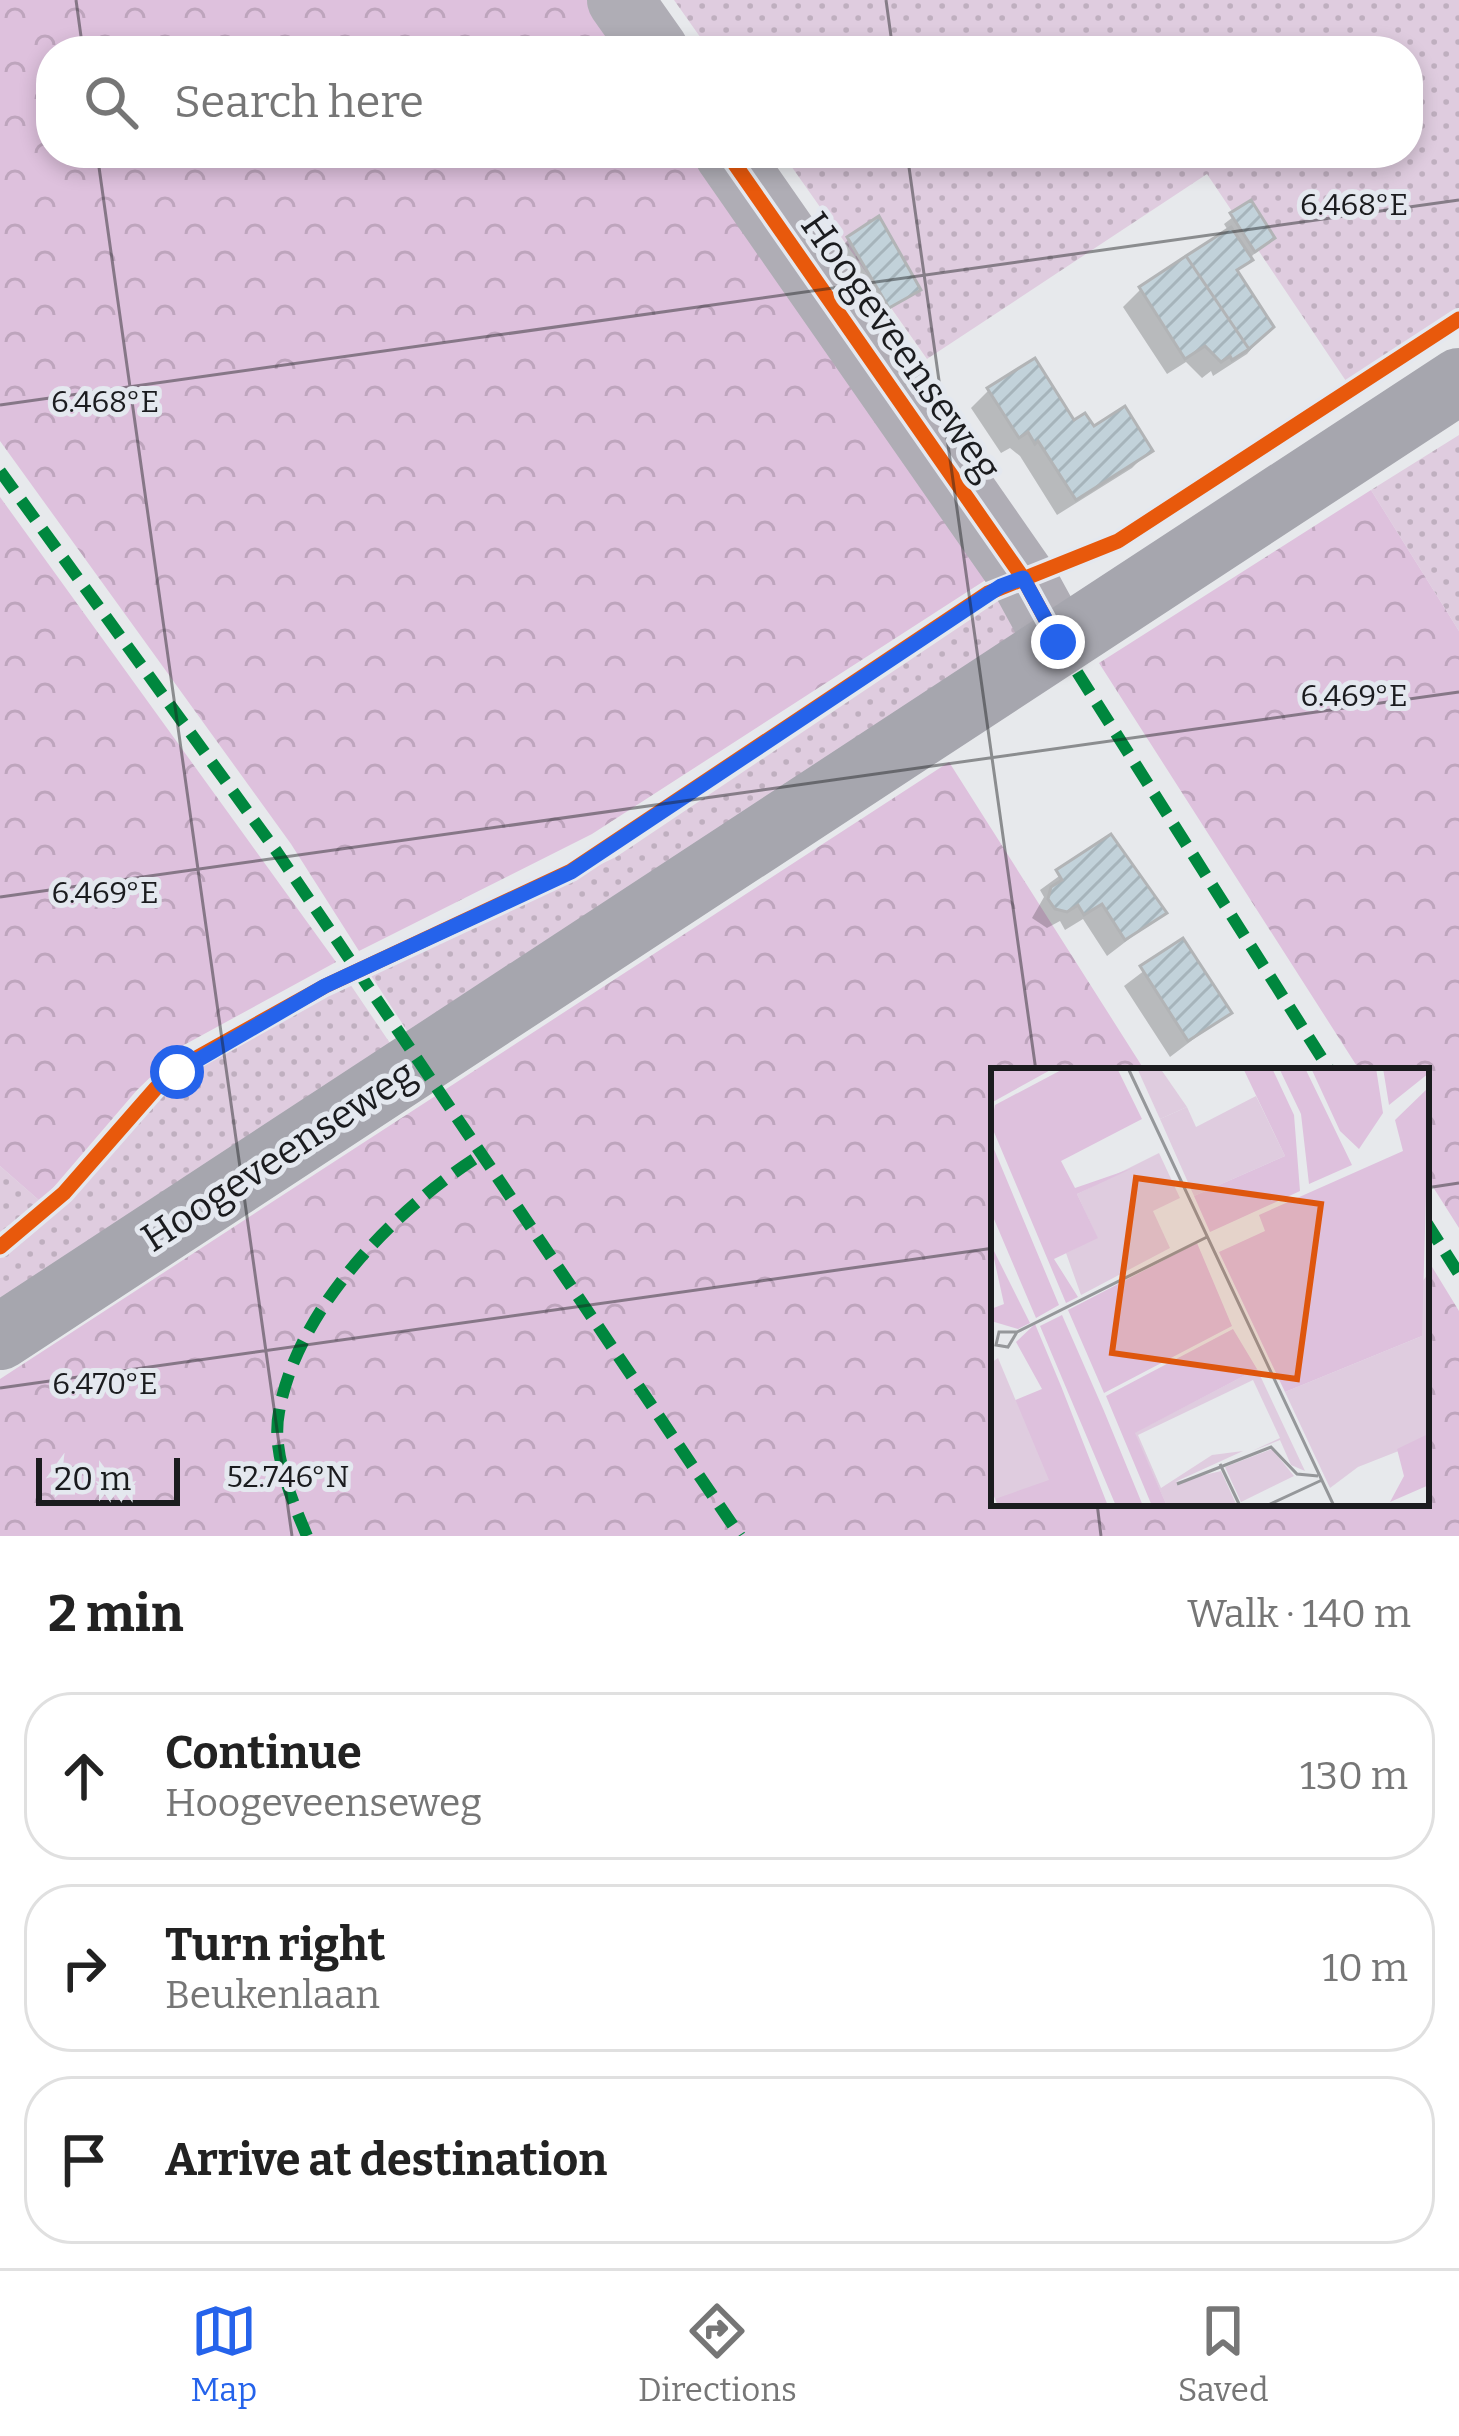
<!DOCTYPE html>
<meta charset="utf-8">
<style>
body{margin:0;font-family:Bitter,serif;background:#f2f2f2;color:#222}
.scale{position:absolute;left:36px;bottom:30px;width:144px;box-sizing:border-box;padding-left:12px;border:6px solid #1b1c1f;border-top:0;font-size:33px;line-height:42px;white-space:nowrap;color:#1b1c1f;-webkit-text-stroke:9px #e4e8ef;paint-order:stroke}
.stop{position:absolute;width:36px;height:36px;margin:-27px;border:9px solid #2563eb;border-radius:50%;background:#fff}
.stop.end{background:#2563eb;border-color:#fff;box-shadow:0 3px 12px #0008}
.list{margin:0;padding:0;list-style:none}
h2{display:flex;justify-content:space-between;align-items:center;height:156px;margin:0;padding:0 48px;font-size:51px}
h2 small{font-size:39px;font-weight:400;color:#767676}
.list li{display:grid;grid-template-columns:78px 1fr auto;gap:36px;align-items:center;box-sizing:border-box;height:168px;margin:0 24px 24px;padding:0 24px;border:3px solid #e0e0e0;border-radius:48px}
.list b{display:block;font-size:45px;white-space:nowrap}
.list p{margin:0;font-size:39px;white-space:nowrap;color:#767676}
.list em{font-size:39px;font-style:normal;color:#767676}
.icon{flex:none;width:66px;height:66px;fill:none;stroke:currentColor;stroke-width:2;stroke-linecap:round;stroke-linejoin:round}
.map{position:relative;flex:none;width:1459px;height:1536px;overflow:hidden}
.search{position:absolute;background:#fff;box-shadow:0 6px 18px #0003;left:36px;right:36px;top:36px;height:132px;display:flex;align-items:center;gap:30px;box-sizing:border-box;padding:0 42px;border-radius:48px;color:#767676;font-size:45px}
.sheet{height:732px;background:#fff}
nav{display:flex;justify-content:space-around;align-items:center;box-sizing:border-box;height:168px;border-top:3px solid #e0e0e0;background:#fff;font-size:33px;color:#767676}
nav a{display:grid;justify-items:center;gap:6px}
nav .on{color:#2563eb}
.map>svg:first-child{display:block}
.grass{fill:url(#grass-dots)}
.forest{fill:url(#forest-crowns)}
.shadow{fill:#0003}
.building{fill:url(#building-hatch);stroke:#b2b4b6;stroke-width:3}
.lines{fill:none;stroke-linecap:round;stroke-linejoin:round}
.minor{stroke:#afadb5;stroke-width:66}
.major{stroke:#a6a6ae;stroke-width:66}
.quiet{stroke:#00873e;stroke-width:12;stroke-dasharray:24 12;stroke-linecap:butt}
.cycleway-casing{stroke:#e4e8ef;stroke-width:22}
.cycleway{stroke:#e8590c;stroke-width:15}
.route{stroke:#2563eb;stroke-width:15}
.ticks{fill:none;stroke:#1b1c1f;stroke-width:3;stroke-opacity:0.45}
.labels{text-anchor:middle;stroke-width:10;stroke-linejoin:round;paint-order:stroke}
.street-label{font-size:39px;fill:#1b1c1f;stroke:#e4e8ef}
.inset-road{fill:none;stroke:#95979a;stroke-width:3}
.view{fill:#de560d;fill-opacity:0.15;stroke:#de560d;stroke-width:6}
.inset-edge{fill:none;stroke:#1b1c1f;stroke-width:6}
.ticks-label{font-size:30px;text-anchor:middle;fill:#1b1c1f;stroke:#e4e8ef;stroke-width:10;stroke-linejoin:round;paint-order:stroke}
</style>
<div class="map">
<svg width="1459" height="1536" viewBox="0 0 1459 1536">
<defs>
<pattern id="grass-dots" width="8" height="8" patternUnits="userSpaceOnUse" patternTransform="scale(3)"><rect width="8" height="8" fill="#dfccdf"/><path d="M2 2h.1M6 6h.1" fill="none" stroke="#bfafbf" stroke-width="1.8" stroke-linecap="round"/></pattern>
<pattern id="forest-crowns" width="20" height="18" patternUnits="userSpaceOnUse" patternTransform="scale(3)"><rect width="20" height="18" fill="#dec1dd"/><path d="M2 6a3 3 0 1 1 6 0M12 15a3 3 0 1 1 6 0" fill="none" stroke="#bea5bd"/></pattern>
<pattern id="building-hatch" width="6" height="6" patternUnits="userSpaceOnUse" patternTransform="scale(3)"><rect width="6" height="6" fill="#c2d2da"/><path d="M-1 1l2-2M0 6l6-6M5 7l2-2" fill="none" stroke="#a6b4bb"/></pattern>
</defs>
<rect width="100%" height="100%" fill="#e7e9ec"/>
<path class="grass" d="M674 0H1459V308L1346 381 1207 174 927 359 782 153H1408V51H710Z
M1459 435V631L1371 490Z
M1007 595 1020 631 413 1040 370 974 616 857Z
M350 984 396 1052 0 1309V1258C70 1213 112 1143 173 1087 216 1048 296 1008 350 984Z
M0 1166 41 1202 0 1232Z"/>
<path class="forest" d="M0 0H589L625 51H51V153H698L998 572 592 834 359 951 291 844 0 441Z
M1371 490 1459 631V1228L1426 1176V1071H1360L1099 663Z
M0 497 336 962 184 1045 137 1090 41 1202 0 1166Z
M949 762 1145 1071H994V1503H1426V1257L1459 1311V1536H0V1379Z"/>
<path class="shadow" d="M1250 204 1263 245 1235 273 1270 327 1247 354 1213 376 1211 371 1202 378 1186 362 1167 374 1123 307 1141 289 1229 232 1224 224Z
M849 239 917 289 871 323 831 257Z
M989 390 1073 424 1149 451 1132 468 1057 515 1020 456 1010 448 1001 453 971 408Z
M1110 839 1163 913 1107 956 1083 919 1065 930 1060 921 1047 928 1032 918 1044 897 1040 890Z
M1182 942 1228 1013 1170 1057 1124 986Z"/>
<path class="building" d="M1251 200 1275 238 1255 252 1230 213Z
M879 216 921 290 889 308 847 237Z
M1231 227 1253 260 1237 270 1274 327 1249 349 1186 256Z
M1186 256 1249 349 1232 360 1230 356 1221 362 1205 346 1185 359 1139 287Z
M1035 358 1074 420 1085 413 1094 426 1125 406 1153 451 1076 500 1038 441 1035 444 1028 432 1019 438 987 388Z
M1111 834 1167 913 1125 940 1102 904 1084 915 1078 905 1067 912 1055 909 1048 899 1051 887 1062 880 1056 870Z
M1183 938 1232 1013 1188 1041 1140 966Z"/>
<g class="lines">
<path class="minor" d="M620 0 656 51
M727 153 1023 578 1058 642"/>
<path class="major" d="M0 1337 1459 381"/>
<path class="quiet" d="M0 471 277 852 740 1536
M1058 642 1330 1071
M1426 1222 1459 1274
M307 1536C292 1500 271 1452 279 1412 297 1309 394 1210 479 1156"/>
<g class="cycleway-casing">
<path id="cycleway" d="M727 153 1023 578 1058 642
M0 1247 64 1193 156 1088 198 1057 325 986 571 871 988 593 1118 541 1459 319"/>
</g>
<use href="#cycleway" class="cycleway"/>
</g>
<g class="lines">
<path class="route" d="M177 1072 325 986 571 872 1001 586 1023 578 1058 642"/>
</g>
<path class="ticks" d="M76 0 83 51M886 0 893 51M97 153 292 1536M907 153 1036 1071M0 405 1459 200M0 897 1459 692M1426 1188 1459 1183M0 1388 994 1248M1097 1503 1101 1536"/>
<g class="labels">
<g class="street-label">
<text transform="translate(902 346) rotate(55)" y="14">Hoogeveenseweg</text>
<text transform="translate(278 1155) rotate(-33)" y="14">Hoogeveenseweg</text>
</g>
</g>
<g transform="translate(991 1068)">
<rect width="438" height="438" fill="#e7e9ec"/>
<path d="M265 28 294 88 203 128 169 51 196 39 205 59ZM168 85 189 130 162 143 179 180 90 227 75 185 106 169 86 126ZM438 205V371L367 399 339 420 294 324 431 268 427 219ZM266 301 314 403 300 397 289 372 261 383 289 370 262 312 147 367 170 420 221 387 252 383 184 414 230 403 246 438H176L143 365ZM281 381 303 408 250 434 234 399Z" fill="#dfccdf"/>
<path d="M0 0H63L0 35ZM74 0H126L151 51 70 93 84 120 142 100 86 126 107 170 63 191 87 229 75 235 0 57 4 37ZM252 0H281L303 47 309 123 219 164 203 128 294 88ZM288 0H314L361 97 318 116 310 46ZM320 0H385L392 45 368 81 349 63ZM392 0H438V5L398 37ZM438 19 431 268 294 324 228 184 274 163 268 147 412 83 404 52ZM0 74 68 237 45 250 0 144ZM206 175 241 258 113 325 77 242ZM0 177 39 255 27 261 0 253V241L13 236ZM71 247 113 343 152 438H125L49 258ZM44 256 70 318 117 438H7L0 421V342L51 321 25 274ZM242 261 266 301 144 365 176 438H161L115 328ZM437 366 438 417 399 434 413 408 406 381Z" fill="#dec1dd"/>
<path d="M7 290 58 412 4 431 0 295Z" fill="#dfccdf"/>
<path d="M146 0H169L196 39 169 51Z" fill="#dfccdf"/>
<path class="inset-road" d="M137 0 343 438M26 264 17 279 5 277 8 264H26L216 169M229 396 249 438M186 416 280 379 306 406 327 408M275 438 331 412"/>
<path class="view" d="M145 110 330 136 306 311 121 285Z"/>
<rect width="438" height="438" class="inset-edge"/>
</g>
<g class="ticks-label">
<text x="1354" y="215">6.468°E</text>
<text x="105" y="412">6.468°E</text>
<text x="1354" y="706">6.469°E</text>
<text x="105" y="903">6.469°E</text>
<text x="105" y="1394">6.470°E</text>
<text x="288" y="1487">52.746°N</text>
</g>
</svg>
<div class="scale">20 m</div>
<div class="stop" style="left:177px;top:1072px"></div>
<div class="stop end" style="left:1058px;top:642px"></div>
<div class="search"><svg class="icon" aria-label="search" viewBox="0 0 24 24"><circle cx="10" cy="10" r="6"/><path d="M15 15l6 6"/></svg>Search here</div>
</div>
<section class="sheet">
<h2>2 min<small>Walk · 140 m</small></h2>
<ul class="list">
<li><svg class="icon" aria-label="ahead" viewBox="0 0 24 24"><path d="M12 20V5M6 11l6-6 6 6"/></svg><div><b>Continue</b><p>Hoogeveenseweg</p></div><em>130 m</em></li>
<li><svg class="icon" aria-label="right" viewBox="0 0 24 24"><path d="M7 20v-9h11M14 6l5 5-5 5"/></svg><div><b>Turn right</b><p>Beukenlaan</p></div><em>10 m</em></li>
<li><svg class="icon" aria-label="arrive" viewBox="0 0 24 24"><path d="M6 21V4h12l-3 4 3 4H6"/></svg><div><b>Arrive at destination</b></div></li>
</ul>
</section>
<nav>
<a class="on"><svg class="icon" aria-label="map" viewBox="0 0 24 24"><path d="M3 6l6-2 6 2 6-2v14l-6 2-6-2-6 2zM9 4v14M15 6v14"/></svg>Map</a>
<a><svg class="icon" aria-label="directions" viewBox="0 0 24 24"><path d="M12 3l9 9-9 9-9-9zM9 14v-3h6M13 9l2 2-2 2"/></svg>Directions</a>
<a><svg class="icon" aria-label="saved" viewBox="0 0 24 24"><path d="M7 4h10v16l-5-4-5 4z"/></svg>Saved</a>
</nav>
